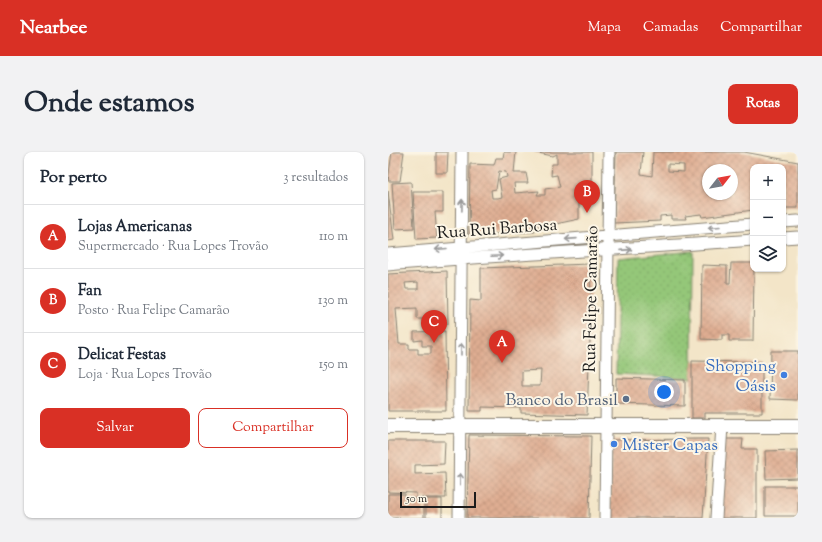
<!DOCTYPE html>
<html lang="pt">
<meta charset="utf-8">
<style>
body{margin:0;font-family:"Sorts Mill Goudy",serif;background:#f2f2f3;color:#1f2937}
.controls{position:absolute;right:12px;top:12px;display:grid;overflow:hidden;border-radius:8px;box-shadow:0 1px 3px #0004}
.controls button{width:36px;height:36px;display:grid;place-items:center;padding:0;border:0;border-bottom:1px solid #e0e1e3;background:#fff;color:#1f2937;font:20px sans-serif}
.compass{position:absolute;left:314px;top:12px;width:36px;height:36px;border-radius:50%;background:#fff;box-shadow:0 1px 3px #0004;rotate:59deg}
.scale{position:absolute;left:12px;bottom:10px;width:76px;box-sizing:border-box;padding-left:4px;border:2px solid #1c1c1c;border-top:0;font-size:11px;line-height:14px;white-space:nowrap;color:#1c1c1c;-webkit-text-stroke:3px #fcf5e5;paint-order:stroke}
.you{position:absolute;left:276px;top:240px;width:14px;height:14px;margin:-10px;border:3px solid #fff;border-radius:50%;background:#1a73e8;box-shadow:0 0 0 6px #1a73e833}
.badge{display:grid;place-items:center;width:26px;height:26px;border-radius:50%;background:#d93025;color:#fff;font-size:13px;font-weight:700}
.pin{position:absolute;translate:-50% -33px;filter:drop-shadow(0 1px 2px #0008)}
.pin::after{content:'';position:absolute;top:21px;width:14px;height:12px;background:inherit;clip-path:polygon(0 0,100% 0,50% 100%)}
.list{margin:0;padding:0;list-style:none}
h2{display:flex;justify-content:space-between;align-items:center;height:52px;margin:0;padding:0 16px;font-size:17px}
h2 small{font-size:13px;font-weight:400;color:#747a83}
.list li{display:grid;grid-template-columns:26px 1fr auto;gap:12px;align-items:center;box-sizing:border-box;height:64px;padding:0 16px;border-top:1px solid #e0e1e3}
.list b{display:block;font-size:15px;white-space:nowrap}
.list p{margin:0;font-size:13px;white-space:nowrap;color:#747a83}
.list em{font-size:13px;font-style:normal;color:#747a83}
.actions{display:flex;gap:8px;padding:12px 16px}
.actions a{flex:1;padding:9px 0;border:1px solid #d93025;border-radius:8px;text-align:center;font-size:14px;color:#d93025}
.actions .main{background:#d93025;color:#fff}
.icon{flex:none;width:22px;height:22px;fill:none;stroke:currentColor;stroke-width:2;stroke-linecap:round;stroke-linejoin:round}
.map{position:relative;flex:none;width:410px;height:366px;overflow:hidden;border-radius:8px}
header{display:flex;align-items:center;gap:24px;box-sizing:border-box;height:56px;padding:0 20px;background:#d93025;color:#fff}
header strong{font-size:19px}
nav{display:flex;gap:22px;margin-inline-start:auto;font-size:14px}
.intro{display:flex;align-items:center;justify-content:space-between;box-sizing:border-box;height:96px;padding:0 24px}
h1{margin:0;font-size:28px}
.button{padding:10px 18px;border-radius:8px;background:#d93025;color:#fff;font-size:14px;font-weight:700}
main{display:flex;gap:24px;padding:0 24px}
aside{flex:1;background:#fff;border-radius:8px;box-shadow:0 1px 3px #0004}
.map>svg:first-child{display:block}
.grass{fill:url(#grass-dots);stroke:#58724a}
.building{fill:url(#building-cross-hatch);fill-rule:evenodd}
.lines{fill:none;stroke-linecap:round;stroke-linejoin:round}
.minor-casing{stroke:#888072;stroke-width:13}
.major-casing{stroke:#888072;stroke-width:16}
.minor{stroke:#fff;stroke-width:11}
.major{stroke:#fff;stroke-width:14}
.oneway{stroke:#999}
.shop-dot{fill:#3f7fe0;stroke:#fcf5e5;stroke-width:1.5}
.service-dot{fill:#5c6f8a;stroke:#fcf5e5;stroke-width:1.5}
.labels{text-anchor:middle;stroke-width:4;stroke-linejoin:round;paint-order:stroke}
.street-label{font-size:17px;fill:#1c1c1c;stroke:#fcf5e5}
.shop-label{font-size:17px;fill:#366cbe;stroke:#fcf5e5;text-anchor:end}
.service-label{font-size:17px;fill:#4e5e75;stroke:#fcf5e5;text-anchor:end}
</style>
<header>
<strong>Nearbee</strong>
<nav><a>Mapa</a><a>Camadas</a><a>Compartilhar</a></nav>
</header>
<div class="intro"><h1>Onde estamos</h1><a class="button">Rotas</a></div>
<main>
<aside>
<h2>Por perto<small>3 resultados</small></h2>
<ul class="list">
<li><span class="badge">A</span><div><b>Lojas Americanas</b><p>Supermercado · Rua Lopes Trovão</p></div><em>110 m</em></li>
<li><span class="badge">B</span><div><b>Fan</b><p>Posto · Rua Felipe Camarão</p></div><em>130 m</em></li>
<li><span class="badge">C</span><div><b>Delicat Festas</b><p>Loja · Rua Lopes Trovão</p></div><em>150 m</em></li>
</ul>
<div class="actions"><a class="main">Salvar</a><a>Compartilhar</a></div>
</aside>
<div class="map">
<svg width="410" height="366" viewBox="0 0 410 366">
<defs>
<pattern id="grass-dots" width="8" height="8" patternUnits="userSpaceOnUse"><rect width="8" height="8" fill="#94c779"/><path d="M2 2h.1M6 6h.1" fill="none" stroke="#7faa68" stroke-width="1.8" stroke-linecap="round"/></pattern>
<pattern id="building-cross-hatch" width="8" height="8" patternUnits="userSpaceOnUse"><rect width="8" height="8" fill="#dfad92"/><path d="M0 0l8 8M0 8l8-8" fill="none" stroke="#bf947d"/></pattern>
</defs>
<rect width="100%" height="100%" fill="#fcf5e5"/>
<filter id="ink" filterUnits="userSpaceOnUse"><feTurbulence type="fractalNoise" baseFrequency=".025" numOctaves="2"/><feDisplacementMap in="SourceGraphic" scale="8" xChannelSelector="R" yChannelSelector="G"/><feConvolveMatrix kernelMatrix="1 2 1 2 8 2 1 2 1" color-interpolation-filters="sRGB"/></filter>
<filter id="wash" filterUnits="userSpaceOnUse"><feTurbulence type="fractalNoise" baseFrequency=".012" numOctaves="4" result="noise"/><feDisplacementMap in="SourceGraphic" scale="16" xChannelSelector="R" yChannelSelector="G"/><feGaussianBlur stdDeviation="0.9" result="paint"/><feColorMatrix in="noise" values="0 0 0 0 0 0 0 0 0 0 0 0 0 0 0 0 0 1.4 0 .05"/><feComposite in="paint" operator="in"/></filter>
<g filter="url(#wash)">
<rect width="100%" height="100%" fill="#f3e5c8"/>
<path class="grass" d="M305 99 304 226 228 222 230 106Z"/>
<g id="blocks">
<path class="building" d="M4 0H16L12 29H0Z
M48 0H60L59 21H48Z
M116 0H128L126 21H138L140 31H126L127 41 151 39 149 43H157V37L172 35 169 23 163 24 164 12H169V2L165 4 145 0H204V34H197V47H191V67L158 74H147V80L81 83 82 12 106 13 108 6H115ZM111 19 118 20 119 25 111 27 114 45 110 46H104L103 38 108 37Z
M228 0H255L253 22 264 24 265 0H356L410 10V56H395V15H365V58L314 65 313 62 297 64 298 67H283V63L272 64V69L226 71ZM280 12 296 13V20L280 19ZM320 18H344V42H320Z
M23 30 26 76 7 77 4 31Z
M0 39 6 88 0 89Z
M25 40H55V60H47L49 86 28 87Z
M343 111H365V117H366L365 189H341V183H334V188L313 187 314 113 339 114V131H342Z
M202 112 203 162 199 263 133 261V256L94 255V259H81L82 148 93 149V116ZM153 218 152 234H134V219Z
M59 119 60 172H36L35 167H29V156L8 157 11 192H21V197H30V202H43V194H34V188L26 189V180L57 179 58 259H0V122ZM30 130V137H18L17 131Z
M383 199H410V248L382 247Z
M304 209 374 210V261H317V266H304Z
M228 226 297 228V254L228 252Z
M81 283 203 284 201 366H79Z
M310 287H320L315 366H222L223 288Z
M336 287H355L354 297H369V366H333Z
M0 289H57L56 312 27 313V322L57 321 58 346H28V341L0 340Z
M410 298V326L378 327 377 299Z
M377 334H410V364H377Z
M0 342H17V346L36 347V366H0Z
M38 347H54V366H38Z"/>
</g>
</g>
<g filter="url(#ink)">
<use href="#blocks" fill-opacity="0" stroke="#888072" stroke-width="1"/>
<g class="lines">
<g class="minor-casing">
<path id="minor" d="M395 70 410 69
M395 86 410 85
M0 102 365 72
M0 113C121 102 243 97 365 88
M71 366 74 0
M217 366 221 0
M328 366 334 274"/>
</g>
<g class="major-casing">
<path id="major" d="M0 274H410"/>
</g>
<use href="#minor" class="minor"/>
<use href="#major" class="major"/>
</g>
<defs><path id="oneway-shaft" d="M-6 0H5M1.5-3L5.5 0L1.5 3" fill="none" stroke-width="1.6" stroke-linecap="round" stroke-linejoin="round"/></defs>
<g class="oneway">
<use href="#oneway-shaft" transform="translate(74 53) rotate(-89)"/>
<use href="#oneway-shaft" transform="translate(326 75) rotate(175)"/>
<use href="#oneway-shaft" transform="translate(183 87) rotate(176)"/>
<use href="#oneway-shaft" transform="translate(53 97) rotate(175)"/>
<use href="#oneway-shaft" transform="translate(238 98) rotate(-4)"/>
<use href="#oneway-shaft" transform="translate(109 104) rotate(-3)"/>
<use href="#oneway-shaft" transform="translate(73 197) rotate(-90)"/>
<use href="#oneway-shaft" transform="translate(72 327) rotate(-89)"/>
</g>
</g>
<g class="shop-dot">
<circle cx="396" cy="223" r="4"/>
<circle cx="226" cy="292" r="4"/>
</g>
<circle class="service-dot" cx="238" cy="247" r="4"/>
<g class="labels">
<g class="street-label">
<text transform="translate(109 76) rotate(-4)" y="6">Rua Rui Barbosa</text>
<text transform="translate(202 147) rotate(-89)" y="6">Rua Felipe Camarão</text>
</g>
<g class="shop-label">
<text x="388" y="219">Shopping<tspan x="388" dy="20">Oásis</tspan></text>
<text x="234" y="298" text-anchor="start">Mister Capas</text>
</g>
<g class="service-label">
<text x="230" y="253">Banco do Brasil</text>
</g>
</g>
</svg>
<div class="controls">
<button>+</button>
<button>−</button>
<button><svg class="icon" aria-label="layers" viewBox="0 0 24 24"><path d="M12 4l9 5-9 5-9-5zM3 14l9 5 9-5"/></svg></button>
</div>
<svg class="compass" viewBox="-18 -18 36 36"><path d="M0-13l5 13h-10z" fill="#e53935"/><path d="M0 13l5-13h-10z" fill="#747a83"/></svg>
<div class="scale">50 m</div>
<div class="you"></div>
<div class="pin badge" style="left:114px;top:211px">A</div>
<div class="pin badge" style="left:199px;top:61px">B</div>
<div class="pin badge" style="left:46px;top:191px">C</div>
</div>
</main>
